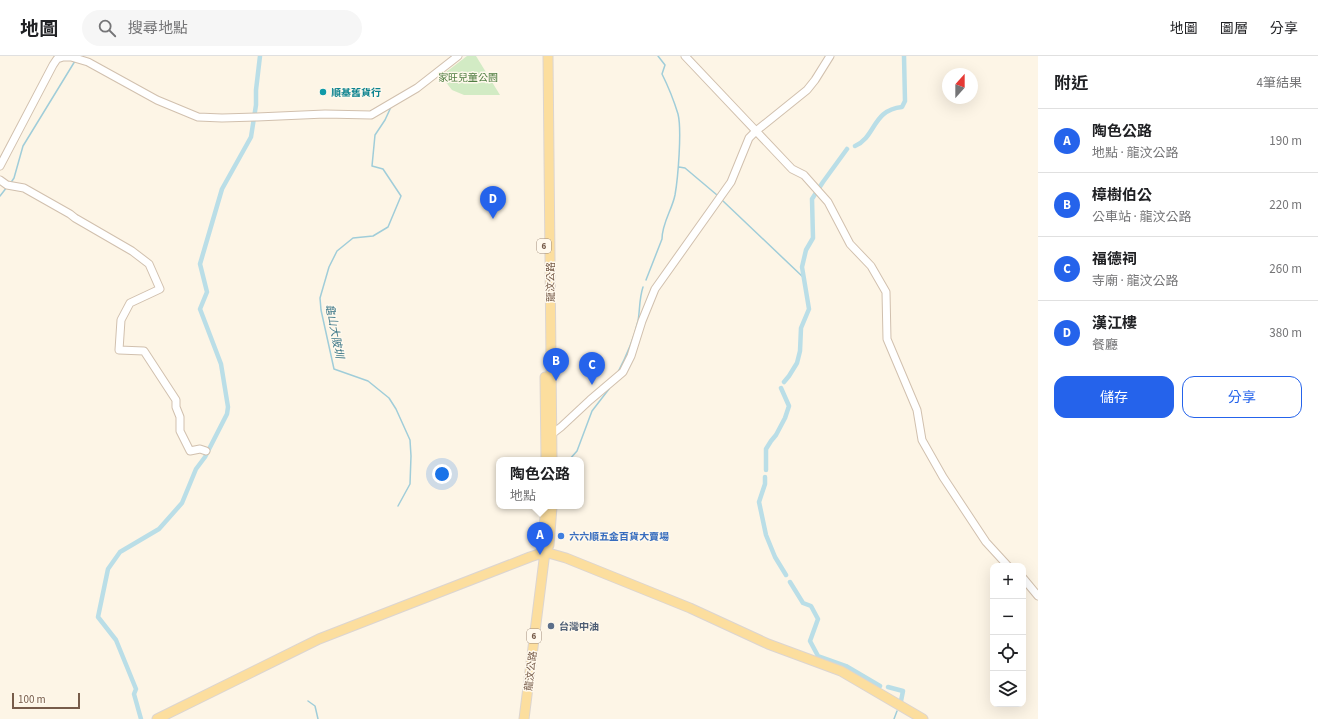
<!DOCTYPE html>
<html lang="zh-TW">
<meta charset="utf-8">
<style>
body{margin:0;font-family:"Source Sans 3","Noto Sans TC",sans-serif;background:#f6f6f6;color:#202124}
.controls{position:absolute;right:12px;bottom:12px;display:grid;overflow:hidden;border-radius:8px;box-shadow:0 4px 16px #0002}
.controls button{width:36px;height:36px;display:grid;place-items:center;padding:0;border:0;border-bottom:1px solid #e0e0e0;background:#fff;color:#202124;font:20px sans-serif}
.compass{position:absolute;left:942px;top:12px;width:36px;height:36px;border-radius:50%;background:#fff;box-shadow:0 4px 16px #0002;rotate:21deg}
.scale{position:absolute;left:12px;bottom:10px;width:68px;box-sizing:border-box;padding-left:4px;border:2px solid #775c4a;border-top:0;font-size:11px;line-height:14px;white-space:nowrap;color:#775c4a;-webkit-text-stroke:3px #fff9ed;paint-order:stroke}
.you{position:absolute;left:442px;top:418px;width:14px;height:14px;margin:-10px;border:3px solid #fff;border-radius:50%;background:#1a73e8;box-shadow:0 0 0 6px #1a73e833}
.badge{display:grid;place-items:center;width:26px;height:26px;border-radius:50%;background:#2563eb;color:#fff;font-size:13px;font-weight:700}
.pin{position:absolute;translate:-50% -33px;filter:drop-shadow(0 1px 2px #0008)}
.pin::after{content:'';position:absolute;top:21px;width:14px;height:12px;background:inherit;clip-path:polygon(0 0,100% 0,50% 100%)}
.popup{position:absolute;left:496px;top:401px;width:88px;height:52px;box-sizing:border-box;display:grid;place-content:center;border-radius:8px;background:#fff;filter:drop-shadow(0 1px 3px #0005);font-size:13px;white-space:nowrap;color:#757577}
.popup b{font-size:15px;color:#202124}
.popup::after{content:'';position:absolute;left:50%;top:100%;margin-left:-8px;border:8px solid transparent;border-top-color:#fff}
.list{margin:0;padding:0;list-style:none}
h2{display:flex;justify-content:space-between;align-items:center;height:52px;margin:0;padding:0 16px;font-size:17px}
h2 small{font-size:13px;font-weight:400;color:#757577}
.list li{display:grid;grid-template-columns:26px 1fr auto;gap:12px;align-items:center;box-sizing:border-box;height:64px;padding:0 16px;border-top:1px solid #e0e0e0}
.list b{display:block;font-size:15px;white-space:nowrap}
.list p{margin:0;font-size:13px;white-space:nowrap;color:#757577}
.list em{font-size:13px;font-style:normal;color:#757577}
.actions{display:flex;gap:8px;padding:12px 16px}
.actions a{flex:1;padding:9px 0;border:1px solid #2563eb;border-radius:12px;text-align:center;font-size:14px;color:#2563eb}
.actions .main{background:#2563eb;color:#fff}
.icon{flex:none;width:22px;height:22px;fill:none;stroke:currentColor;stroke-width:2;stroke-linecap:round;stroke-linejoin:round}
.map{position:relative;flex:none;width:1038px;height:663px;overflow:hidden}
header{display:flex;align-items:center;gap:24px;box-sizing:border-box;height:56px;padding:0 20px;background:#fff;border-bottom:1px solid #e0e0e0}
header strong{font-size:19px}
nav{display:flex;gap:22px;margin-inline-start:auto;font-size:14px}
.search{width:280px;height:36px;background:#f6f6f6;display:flex;align-items:center;gap:10px;box-sizing:border-box;padding:0 14px;border-radius:22px;color:#757577;font-size:15px}
main{display:flex}
aside{flex:1;background:#fff}
.map>svg:first-child{display:block}
.green{fill:#d2ebc4}
.lines{fill:none;stroke-linecap:round;stroke-linejoin:round}
.stream{stroke:#a0cdd9;stroke-width:1.5}
.canal{stroke:#badee7;stroke-width:4.5}
.minor-casing{stroke:#d1c0ae;stroke-width:9}
.major-casing{stroke:#dcd5d0;stroke-width:11}
.minor{stroke:#fff;stroke-width:7}
.major{stroke:#fcde9e;stroke-width:9}
.culture-dot{fill:#0f9aa8;stroke:#fff9ed;stroke-width:1.5}
.shop-dot{fill:#3f7fe0;stroke:#fff9ed;stroke-width:1.5}
.service-dot{fill:#5c6f8a;stroke:#fff9ed;stroke-width:1.5}
.labels{text-anchor:middle;stroke-width:3;stroke-linejoin:round;paint-order:stroke}
.shield{fill:#fff9ed;stroke:#a08b7b;stroke-width:1}
.shield-label{font-size:9px;font-weight:bold;fill:#775c4a}
.park-label{font-size:10px;fill:#507d42;stroke:#fff9ed}
.culture-label{font-size:10px;font-weight:bold;fill:#0d838f;stroke:#fff9ed;text-anchor:start}
.street-label{font-size:10px;fill:#775c4a;stroke:#fff9ed}
.shop-label{font-size:10px;font-weight:bold;fill:#366cbe;stroke:#fff9ed;text-anchor:start}
.service-label{font-size:10px;font-weight:bold;fill:#4e5e75;stroke:#fff9ed;text-anchor:start}
.water-label{font-size:11px;font-style:italic;fill:#437b8b;stroke:#fff9ed}
</style>
<header>
<strong>地圖</strong>
<div class="search"><svg class="icon" aria-label="search" viewBox="0 0 24 24"><circle cx="10" cy="10" r="6"/><path d="M15 15l6 6"/></svg>搜尋地點</div>
<nav><a>地圖</a><a>圖層</a><a>分享</a></nav>
</header>
<main>
<div class="map">
<svg width="1038" height="663" viewBox="0 0 1038 663">
<rect width="100%" height="100%" fill="#fdf5e6"/>
<path class="green" d="M467 0H476L500 39H464L452 34 441 20Z"/>
<g class="lines">
<path class="stream" d="M391 51 385 64 375 79 372 110 383 113 401 140 388 171 373 180 353 182 337 195 329 211 320 242 321 254 334 313 368 325 389 342 396 353 410 384 411 400 410 428 398 450
M679 111 685 112 717 139
M10 128 14 122 23 90 75 5
M0 140 7 131
M723 145 804 222
M646 224 662 183C662 167 672 154 675 139 678 122 682 74 678 58 674 45 668 30 662 18L665 9 658 0
M617 318C626 301 634 283 638 265 640 254 639 243 643 231
M569 404 577 395 592 355 609 333
M308 645 315 650 318 663
M894 663 897 655"/>
<path class="canal" d="M855 90C876 81 872 54 902 51L905 45 904 0
M784 326 789 320 797 307 800 295 801 272 809 253 802 211 806 194 813 182 812 143 823 126 847 93
M766 414V393L771 385 776 379 785 362 789 350 781 332
M765 421V428L759 446 766 479 775 501 786 519
M790 526 803 547 811 550 818 563 810 585 818 600 846 610 880 630
M888 631 903 635 901 645
M141 663 134 638 136 633 116 584 98 561 108 513 120 496 159 473 182 447 196 413 205 401 227 358 228 351 221 308 200 253 207 236 200 208 222 133 251 81 256 49V34L260 0"/>
<g class="minor-casing">
<path id="minor" d="M685 0 792 113 804 119 828 146 850 188 871 210 886 236 887 283 917 354 922 384 943 421 986 486 1008 510
M0 110 53 9 57 3 63 1H71L88 6 157 44 198 61 222 62 257 61 325 58 371 59 417 32 458 0
M0 124 7 129 24 132 70 158 75 162 132 195 149 208 160 233 130 247 121 264 119 294 144 295 176 344V351L180 361V375L190 395 200 393 206 395
M549 379 552 378 561 371 590 344 623 316 631 300 642 265 655 233 731 126 749 82 756 75 807 34 815 24 830 0
M1023 522 1038 540"/>
</g>
<g class="major-casing">
<path id="major" d="M548 0 552 404
M545 321 546 404
M546 495 549 489 552 451
M157 663 319 583 530 501 545 496 566 502 690 552 768 588 841 615 923 663
M524 663 545 496 543 483 546 450"/>
</g>
<use href="#minor" class="minor"/>
<use href="#major" class="major"/>
</g>
<circle class="culture-dot" cx="323" cy="36" r="4"/>
<circle class="shop-dot" cx="561" cy="480" r="4"/>
<circle class="service-dot" cx="551" cy="570" r="4"/>
<g class="labels">
<g class="shield">
<rect x="537" y="183" width="14" height="14" rx="3"/>
<rect x="527" y="573" width="14" height="14" rx="3"/>
</g>
<g class="shield-label">
<text x="544" y="193">6</text>
<text x="534" y="583">6</text>
</g>
<g class="park-label">
<text x="468" y="25">家旺兒童公園</text>
</g>
<g class="culture-label">
<text x="331" y="40">順基舊貨行</text>
</g>
<g class="street-label">
<text transform="translate(550 226) rotate(-90)" y="4">龍汶公路</text>
<text transform="translate(530 615) rotate(-83)" y="4">龍汶公路</text>
</g>
<g class="shop-label">
<text x="569" y="484">六六順五金百貨大賣場</text>
</g>
<g class="service-label">
<text x="559" y="574">台灣中油</text>
</g>
<g class="water-label">
<text transform="translate(335 275) rotate(79)" y="4">龜山大陂圳</text>
</g>
</g>
</svg>
<div class="controls">
<button>+</button>
<button>−</button>
<button><svg class="icon" aria-label="locate" viewBox="0 0 24 24"><circle cx="12" cy="12" r="6"/><path d="M12 2v4M12 18v4M2 12h4M18 12h4"/></svg></button>
<button><svg class="icon" aria-label="layers" viewBox="0 0 24 24"><path d="M12 4l9 5-9 5-9-5zM3 14l9 5 9-5"/></svg></button>
</div>
<svg class="compass" viewBox="-18 -18 36 36"><path d="M0-13l5 13h-10z" fill="#e53935"/><path d="M0 13l5-13h-10z" fill="#757577"/></svg>
<div class="scale">100 m</div>
<div class="you"></div>
<div class="pin badge" style="left:540px;top:499px">A</div>
<div class="popup"><b>陶色公路</b>地點</div>
<div class="pin badge" style="left:556px;top:325px">B</div>
<div class="pin badge" style="left:592px;top:329px">C</div>
<div class="pin badge" style="left:493px;top:163px">D</div>
</div>
<aside>
<h2>附近<small>4筆結果</small></h2>
<ul class="list">
<li><span class="badge">A</span><div><b>陶色公路</b><p>地點 · 龍汶公路</p></div><em>190 m</em></li>
<li><span class="badge">B</span><div><b>樟樹伯公</b><p>公車站 · 龍汶公路</p></div><em>220 m</em></li>
<li><span class="badge">C</span><div><b>福德祠</b><p>寺廟 · 龍汶公路</p></div><em>260 m</em></li>
<li><span class="badge">D</span><div><b>漢江樓</b><p>餐廳</p></div><em>380 m</em></li>
</ul>
<div class="actions"><a class="main">儲存</a><a>分享</a></div>
</aside>
</main>
